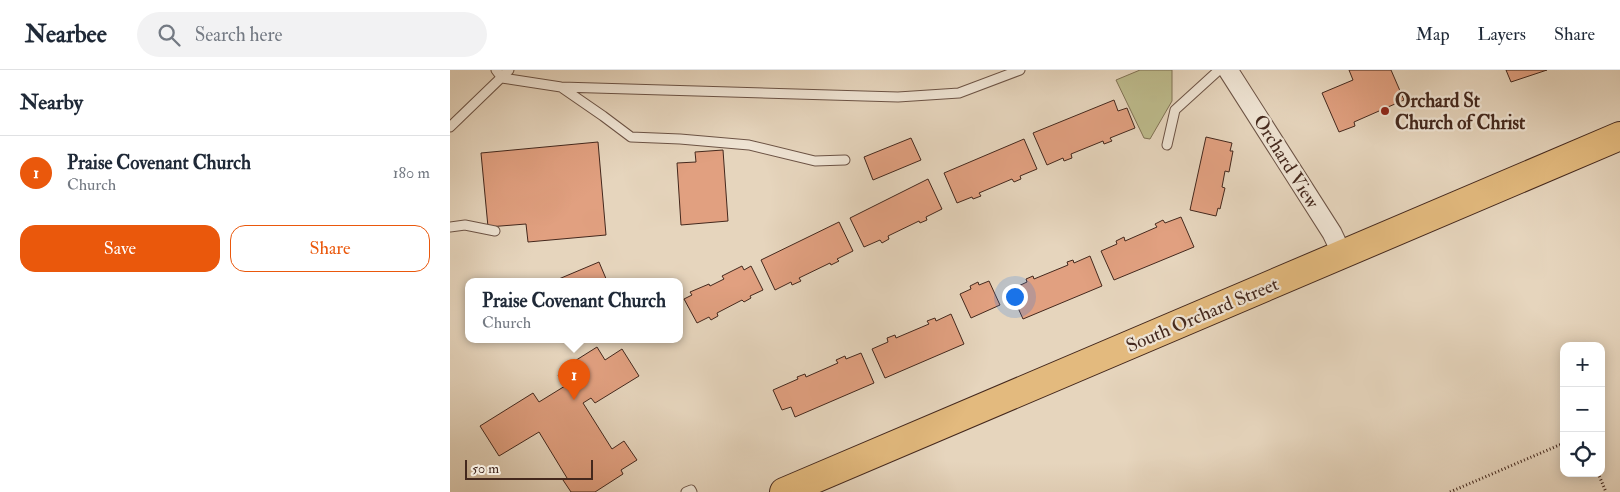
<!DOCTYPE html>
<meta charset="utf-8">
<style>
body{margin:0;font-family:"IM FELL Double Pica",serif;background:#f2f2f3;color:#1f2937}
.controls{position:absolute;right:15px;bottom:15px;display:grid;overflow:hidden;border-radius:10px;box-shadow:0 2px 12px #0003}
.controls button{width:45px;height:45px;display:grid;place-items:center;padding:0;border:0;border-bottom:1px solid #e0e1e3;background:#fff;color:#1f2937;font:25px sans-serif}
.scale{position:absolute;left:15px;bottom:12px;width:128px;box-sizing:border-box;padding-left:5px;border:2px solid #44281d;border-top:0;font-size:14px;line-height:18px;white-space:nowrap;color:#44281d;-webkit-text-stroke:4px #efe4d4;paint-order:stroke}
.you{position:absolute;left:564px;top:226px;width:18px;height:18px;margin:-12px;border:4px solid #fff;border-radius:50%;background:#1a73e8;box-shadow:0 0 0 8px #1a73e833}
.badge{display:grid;place-items:center;width:32px;height:32px;border-radius:50%;background:#ea580c;color:#fff;font-size:16px;font-weight:700}
.pin{position:absolute;translate:-50% -41px;filter:drop-shadow(0 1px 2px #0008)}
.pin::after{content:'';position:absolute;top:26px;width:18px;height:15px;background:inherit;clip-path:polygon(0 0,100% 0,50% 100%)}
.popup{position:absolute;left:15px;top:208px;width:218px;height:65px;box-sizing:border-box;display:grid;place-content:center;border-radius:10px;background:#fff;filter:drop-shadow(0 1px 4px #0005);font-size:16px;white-space:nowrap;color:#747a83}
.popup b{font-size:19px;color:#1f2937}
.popup::after{content:'';position:absolute;left:50%;top:100%;margin-left:-10px;border:10px solid transparent;border-top-color:#fff}
.list{margin:0;padding:0;list-style:none}
h2{display:flex;justify-content:space-between;align-items:center;height:65px;margin:0;padding:0 20px;font-size:21px}
h2 small{font-size:16px;font-weight:400;color:#747a83}
.list li{display:grid;grid-template-columns:32px 1fr auto;gap:15px;align-items:center;box-sizing:border-box;height:75px;padding:0 20px;border-top:1px solid #e0e1e3}
.list b{display:block;font-size:19px;white-space:nowrap}
.list p{margin:0;font-size:16px;white-space:nowrap;color:#747a83}
.list em{font-size:16px;font-style:normal;color:#747a83}
.actions{display:flex;gap:10px;padding:15px 20px}
.actions a{flex:1;padding:11px 0;border:1px solid #ea580c;border-radius:15px;text-align:center;font-size:18px;color:#ea580c}
.actions .main{background:#ea580c;color:#fff}
.icon{flex:none;width:28px;height:28px;fill:none;stroke:currentColor;stroke-width:2;stroke-linecap:round;stroke-linejoin:round}
.map{position:relative;flex:none;width:1170px;height:422px;overflow:hidden}
header{display:flex;align-items:center;gap:30px;box-sizing:border-box;height:70px;padding:0 25px;background:#fff;border-bottom:1px solid #e0e1e3}
header strong{font-size:24px}
nav{display:flex;gap:28px;margin-inline-start:auto;font-size:18px}
.search{width:350px;height:45px;background:#f2f2f3;display:flex;align-items:center;gap:12px;box-sizing:border-box;padding:0 18px;border-radius:28px;color:#747a83;font-size:19px}
main{display:flex}
aside{flex:1;background:#fff}
.map>svg:first-child{display:block}
.green{fill:#bdbb8c;stroke:#807254}
.building{fill:#e1a080;stroke:#44281d}
.lines{fill:none;stroke-linecap:round;stroke-linejoin:round}
.lane-casing{stroke:#6c5345;stroke-width:11}
.street-casing{stroke:#6c5345;stroke-width:21}
.primary-casing{stroke:#44281d;stroke-width:30}
.path{stroke:#44281d;stroke-width:3;stroke-dasharray:1 2.5;stroke-linecap:butt}
.lane{stroke:#efe4d4;stroke-width:9}
.street{stroke:#efe4d4;stroke-width:19}
.primary{stroke:#e3ba7e;stroke-width:28}
.poi-dot{fill:#8f2418;stroke:#efe4d4;stroke-width:2}
.labels{text-anchor:middle;stroke-width:4.5;stroke-linejoin:round;paint-order:stroke}
.poi-label{font-size:19px;font-weight:bold;fill:#44281d;stroke:#efe4d4;text-anchor:start}
.street-label{font-size:19px;fill:#44281d;stroke:#efe4d4}
</style>
<header>
<strong>Nearbee</strong>
<div class="search"><svg class="icon" aria-label="search" viewBox="0 0 24 24"><circle cx="10" cy="10" r="6"/><path d="M15 15l6 6"/></svg>Search here</div>
<nav><a>Map</a><a>Layers</a><a>Share</a></nav>
</header>
<main>
<aside>
<h2>Nearby<small></small></h2>
<ul class="list">
<li><span class="badge">1</span><div><b>Praise Covenant Church</b><p>Church</p></div><em>180 m</em></li>
</ul>
<div class="actions"><a class="main">Save</a><a>Share</a></div>
</aside>
<div class="map">
<svg width="1170" height="422" viewBox="0 0 1170 422">
<rect width="100%" height="100%" fill="#e6d5bd"/>
<filter id="stains"><feTurbulence type="fractalNoise" baseFrequency=".004" numOctaves="4"/><feColorMatrix values="0 0 0 0 .2 0 0 0 0 .09 0 0 0 0 .02 0 0 0 .5 -.17"/></filter>
<radialGradient id="worn" r=".72"><stop offset=".6" stop-color="#630" stop-opacity="0"/><stop offset="1" stop-color="#630" stop-opacity=".3"/></radialGradient>
<path class="green" d="M690 0H722V31L700 69 694 68 666 10Z"/>
<path class="building" d="M899 0H941L954 30 904 52 905 56 889 62 872 23 903 10Z
M1056 0H1097L1061 12Z
M664 30 668 41 677 38 685 58 660 68 662 71 654 74 653 71 621 84 622 88 614 91 613 88 597 95 583 63Z
M756 67 782 73 780 81H783L779 102 775 101 772 117 775 118 770 139 768 138 766 146 740 140Z
M461 68 471 90 423 110 414 87Z
M574 69 587 99 570 106 571 109 564 112 562 109 529 123 531 126 523 129 522 127 507 133 494 103Z
M148 72 156 165 78 172 76 154 38 157 31 83Z
M273 80 278 151 231 155 227 93 246 92 245 82Z
M478 109 492 139 476 147 477 150 470 153 469 151 438 166 439 169 432 173 430 170 414 177 400 148Z
M731 147 744 177 664 210 651 181 667 174 666 171 674 167 675 171 707 157 705 154 713 150 715 153Z
M389 152 403 181 387 189 389 191 381 195 380 193 349 208 351 211 342 215 341 212 325 220 311 190Z
M640 186 652 216 573 249 560 220 577 212 576 209 583 206 584 209 618 195 617 192 623 190 624 193Z
M149 192 157 211H104Z
M292 196 294 200 301 196 313 220 300 226 301 228 294 232 292 230 267 243 268 246 261 250 259 247 247 253 234 229 242 225 240 222 259 214 260 216 274 209 272 206Z
M539 211 550 235 521 248 510 224 521 219 520 216 528 212 529 215Z
M501 244 514 274 435 308 422 279 438 272 437 268 445 265 446 268 479 254 477 251 485 248 486 251Z
M147 277 155 290 172 279 189 306 145 333 141 328 133 333 162 379 174 371 187 390 171 400 173 404 145 422H121L113 410 117 408 89 362 49 386 30 356 83 323 89 332 115 316 108 305 122 296 120 294Z
M411 283 424 313 345 347 341 337 332 340 323 320 348 309 347 307 355 304 356 307 388 293 386 290 395 286 396 289Z"/>
<g class="lines">
<g class="lane-casing">
<path id="lane" d="M46 0 52 8 111 17 448 27 509 23 570 0
M111 17 153 46 181 67 230 69 299 75 365 91 395 90
M0 57 59 0
M717 75 725 40 769 0
M0 157 15 155 45 161
M236 422 241 420 242 422"/>
</g>
<g class="street-casing">
<path id="street" d="M778 0 882 163 892 184"/>
</g>
<g class="primary-casing">
<path id="primary" d="M334 422 1170 66"/>
</g>
<path class="path" d="M1148 403 1156 422
M1000 422 1114 373"/>
<use href="#lane" class="lane"/>
<use href="#street" class="street"/>
<use href="#primary" class="primary"/>
</g>
<circle class="poi-dot" cx="935" cy="41" r="5"/>
<g class="labels">
<g class="poi-label">
<text x="945" y="37">Orchard St<tspan x="945" dy="22">Church of Christ</tspan></text>
</g>
<g class="street-label">
<text transform="translate(837 91) rotate(58)" y="7">Orchard View</text>
<text transform="translate(752 244) rotate(-23)" y="7">South Orchard Street</text>
</g>
</g>
<rect width="100%" height="100%" filter="url(#stains)"/>
<rect width="100%" height="100%" fill="url(#worn)"/>
</svg>
<div class="controls">
<button>+</button>
<button>−</button>
<button><svg class="icon" aria-label="locate" viewBox="0 0 24 24"><circle cx="12" cy="12" r="6"/><path d="M12 2v4M12 18v4M2 12h4M18 12h4"/></svg></button>
</div>
<div class="scale">50 m</div>
<div class="you"></div>
<div class="pin badge" style="left:124px;top:330px">1</div>
<div class="popup"><b>Praise Covenant Church</b>Church</div>
</div>
</main>
